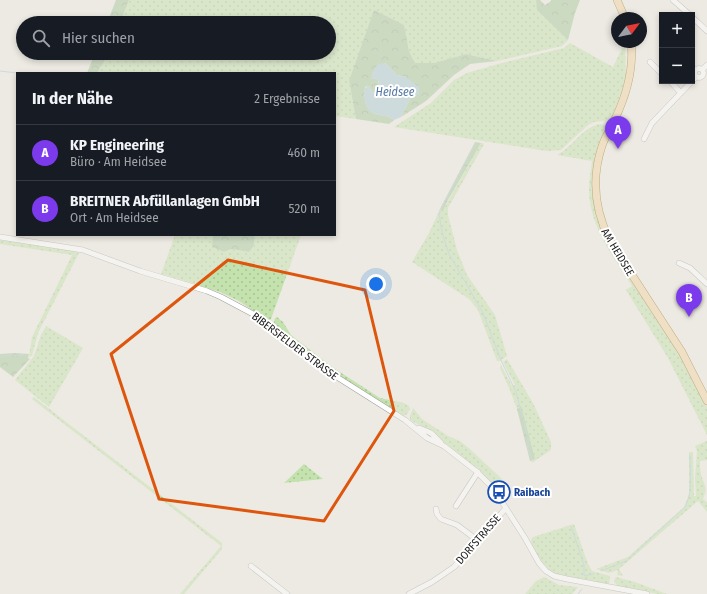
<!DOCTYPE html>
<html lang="de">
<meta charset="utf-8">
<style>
body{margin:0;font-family:"Fira Sans Condensed",sans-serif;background:#20242c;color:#f1f3f6}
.controls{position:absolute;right:12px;top:12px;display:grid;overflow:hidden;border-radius:0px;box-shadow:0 2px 6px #0003}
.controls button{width:36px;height:36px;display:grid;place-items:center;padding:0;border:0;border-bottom:1px solid #363941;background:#171b24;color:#f1f3f6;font:20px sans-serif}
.compass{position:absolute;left:611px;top:12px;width:36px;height:36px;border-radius:50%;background:#171b24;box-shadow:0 2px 6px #0003;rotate:58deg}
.you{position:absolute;left:376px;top:284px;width:14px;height:14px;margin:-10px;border:3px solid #fff;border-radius:50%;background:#1a73e8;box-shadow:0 0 0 6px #1a73e833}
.badge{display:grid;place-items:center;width:26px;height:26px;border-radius:50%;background:#7c3aed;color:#fff;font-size:13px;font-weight:700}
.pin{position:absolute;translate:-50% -33px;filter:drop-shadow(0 1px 2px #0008)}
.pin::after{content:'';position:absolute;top:21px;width:14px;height:12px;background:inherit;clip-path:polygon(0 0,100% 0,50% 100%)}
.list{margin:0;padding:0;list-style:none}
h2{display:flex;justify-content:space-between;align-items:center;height:52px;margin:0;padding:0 16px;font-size:17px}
h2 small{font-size:13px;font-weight:400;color:#9ea1a6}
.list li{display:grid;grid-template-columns:26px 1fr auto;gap:12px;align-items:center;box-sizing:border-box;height:56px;padding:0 16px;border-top:1px solid #363941}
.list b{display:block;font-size:15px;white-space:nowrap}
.list p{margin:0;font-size:13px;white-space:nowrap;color:#9ea1a6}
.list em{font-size:13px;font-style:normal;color:#9ea1a6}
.icon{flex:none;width:22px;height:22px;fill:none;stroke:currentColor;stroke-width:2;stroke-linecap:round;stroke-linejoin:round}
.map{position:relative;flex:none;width:707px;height:594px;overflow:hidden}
.search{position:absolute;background:#171b24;box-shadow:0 2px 6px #0003;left:16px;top:16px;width:320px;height:44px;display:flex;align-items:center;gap:10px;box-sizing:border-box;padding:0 14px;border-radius:22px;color:#9ea1a6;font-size:15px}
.panel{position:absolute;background:#171b24;box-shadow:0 2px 6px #0003;left:16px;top:72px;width:320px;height:164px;border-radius:0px}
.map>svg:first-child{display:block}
.grass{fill:url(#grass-dots)}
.forest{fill:url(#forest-crowns)}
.water{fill:#a7c9d6}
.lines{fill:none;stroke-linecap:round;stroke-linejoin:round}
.stream{stroke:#a7c9d6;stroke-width:1}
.minor-casing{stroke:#a0a0a0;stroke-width:6}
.major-casing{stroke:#86650e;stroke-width:8}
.minor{stroke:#fff;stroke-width:5}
.major{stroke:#f2d4a2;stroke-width:7}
.marked{fill:none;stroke:#de560d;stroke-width:3;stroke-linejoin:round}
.labels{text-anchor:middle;stroke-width:4;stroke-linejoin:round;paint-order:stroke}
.street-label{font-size:11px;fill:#1c1c1c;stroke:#fff}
.transit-label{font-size:11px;font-weight:bold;fill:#164399;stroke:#fff;text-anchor:start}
.water-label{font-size:12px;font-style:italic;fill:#5276a2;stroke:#fff}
</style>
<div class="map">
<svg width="707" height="594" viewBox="0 0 707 594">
<defs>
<pattern id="grass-dots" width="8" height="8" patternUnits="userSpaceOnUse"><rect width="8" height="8" fill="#c4e2ad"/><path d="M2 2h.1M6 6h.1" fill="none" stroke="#a8c194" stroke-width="1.8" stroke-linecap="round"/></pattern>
<pattern id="forest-crowns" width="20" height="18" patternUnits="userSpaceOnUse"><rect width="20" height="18" fill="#a6c89b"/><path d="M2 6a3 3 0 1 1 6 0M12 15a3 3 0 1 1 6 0" fill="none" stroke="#8eab85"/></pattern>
</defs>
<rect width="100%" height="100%" fill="#eceae2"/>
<path class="grass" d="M129 0H536L538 10 568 40 562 46 497 61 466 54 434 63H415L409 51 403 25 349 81 356 119 335 116V73H97L104 62 108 53H329V23H120Z
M625 42 626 78 611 120 594 122 588 125 561 150 547 151 394 127 431 103 454 80 467 73 498 64 564 48 570 43 613 67Z
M601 124 608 127 601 140 594 203 597 219 608 244 678 351 704 400 707 407V435L668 358 626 290 632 286C613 256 589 226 589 189 589 180 591 170 592 161L557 155C573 147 583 126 601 124Z
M481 143 484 144 448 208V215L457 250 467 275 495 315 507 356 500 361H497L478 310 469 299 412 262 429 233 441 207 442 212Z
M175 235H213V247L224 252 231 249 249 252 254 245V235H301L271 319 268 321 239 301 220 292 161 274Z
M0 240 71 250 79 253 38 333 32 356 29 357 32 337 72 255 0 244Z
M277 317 283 322 291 335 332 367 380 398 404 403 409 406 410 409 407 414 403 416 339 377 273 326 275 318Z
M46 326 83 348 49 407 15 380 34 356 41 335Z
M507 359 533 403 551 442V450L533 462 530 461 534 458 520 406 517 409 510 390 500 368 501 365 512 386 515 385 503 362Z
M34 397 222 543V549L184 594H180L221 546 32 399Z
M413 408 422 419 448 436 460 441 472 451 502 479 493 485 478 469 453 451 432 432 410 420V416Z
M707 441V460L700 461C700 467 700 473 702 478 706 487 707 489 703 499L707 502V512L698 501 619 569 623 576 617 575 618 570 609 573 596 569 628 557 684 507 689 495V452H693L694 496H696L695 478 697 451 695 446Z
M304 464 323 479 284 483Z
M574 524 588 564 592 571 610 576 609 584 557 575 548 569 541 561 532 546 531 540 533 537Z
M544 577 559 585 578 587 572 594H525L536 581Z
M616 577 635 582 667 594H657L618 586 616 584 614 581Z"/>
<path class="forest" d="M116 0H129L120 23H107Z
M536 0H540L545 5 551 1V0H580L575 13 568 40 537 10Z
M374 10 404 25 409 51 415 63H434L466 54 497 61 470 64 454 75 426 101 401 117 411 97 406 77 397 75 385 63 372 79 374 78 378 80 379 86 376 93 372 92 369 86 365 87C364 98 364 110 376 114 385 117 386 114 394 120L389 124 356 119 349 81Z
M95 53H108L104 62 97 73H87Z
M475 142 481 143 448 200 442 213 441 207Z
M213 235H254V245L249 252 231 249 224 252 212 247Z
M15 353 29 354 28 358 30 359 13 377 0 367V354Z
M521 406 535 459 530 461 517 409Z"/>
<path class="water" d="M385 63 397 75 406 77 419 87V94L411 97 401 117 394 120C386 114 385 117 376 114 364 111 364 98 365 88L369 86 372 92 376 93 379 86 378 80 374 78 371 79 372 73 378 64Z"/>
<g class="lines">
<path class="stream" d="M0 71 17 73
M475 144 440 210C438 221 445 243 449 254L483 313 500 358 516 392 528 438V449L532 459
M0 356 15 355H24
M571 526 584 565V576L594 574
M601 571 626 561 685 507C693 492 690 472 690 455
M578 594 582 589"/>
<g class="minor-casing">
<path id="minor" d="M673 0 690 15
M692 17 707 31
M650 62 662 74
M694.5 73a4.5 4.5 0 1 1 9 0a4.5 4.5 0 1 1-9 0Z
M703 69 707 65
M670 81 681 93
M644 139 652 123 696 77
M0 237 83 250 140 271 207 291 221 297 253 314 271 327 321 367 405 420 427 438 444 446 476 471 490 485 502 502 525 538 539 563 546 571 554 576 567 579 647 594
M679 263 690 268 707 284
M419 428 431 433 441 443
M456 506 478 472
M436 509 437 514 441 519 457 525 477 540
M251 566 287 594
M409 594 432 582 454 567 506 508"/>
</g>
<g class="major-casing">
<path id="major" d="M617 0 625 18
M631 42C634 69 627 94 615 119 611 128 605 137 602 146 591 179 595 211 610 241L682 352 707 401"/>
</g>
<use href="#minor" class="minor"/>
<use href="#major" class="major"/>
</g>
<path d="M0 0H707V594H0ZM228 260 365 290 394 411 324 521 159 499 111 354Z" fill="#eceae2" fill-opacity=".55" fill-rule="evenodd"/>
<path class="marked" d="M228 260 365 290 394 411 324 521 159 499 111 354Z"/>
<defs>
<g id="bus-ring" transform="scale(1.15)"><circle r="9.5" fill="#fff" stroke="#1a4fb4" stroke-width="1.5"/><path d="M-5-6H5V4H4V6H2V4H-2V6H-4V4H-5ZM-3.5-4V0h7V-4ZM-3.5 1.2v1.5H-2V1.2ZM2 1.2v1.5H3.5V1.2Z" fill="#1a4fb4"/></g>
</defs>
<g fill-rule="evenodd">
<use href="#bus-ring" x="499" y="492"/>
</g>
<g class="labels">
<g class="street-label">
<text transform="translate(618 252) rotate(59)" y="4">AM HEIDSEE</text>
<text transform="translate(295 346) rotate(37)" y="4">BIBERSFELDER STRASSE</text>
<text transform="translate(478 539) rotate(-49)" y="4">DORFSTRASSE</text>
</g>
<g class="transit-label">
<text x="514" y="496">Raibach</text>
</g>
<g class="water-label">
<text x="395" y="96">Heidsee</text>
</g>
</g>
</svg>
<div class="controls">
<button>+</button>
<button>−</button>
</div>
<svg class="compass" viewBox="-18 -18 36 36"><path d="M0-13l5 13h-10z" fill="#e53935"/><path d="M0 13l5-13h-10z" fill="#9ea1a6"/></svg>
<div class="you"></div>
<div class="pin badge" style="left:618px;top:149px">A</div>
<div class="pin badge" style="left:689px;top:317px">B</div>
<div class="search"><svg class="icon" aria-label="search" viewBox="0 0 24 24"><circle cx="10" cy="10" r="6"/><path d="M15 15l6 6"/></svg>Hier suchen</div>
<section class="panel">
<h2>In der Nähe<small>2 Ergebnisse</small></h2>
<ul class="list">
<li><span class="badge">A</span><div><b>KP Engineering</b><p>Büro · Am Heidsee</p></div><em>460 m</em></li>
<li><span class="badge">B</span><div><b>BREITNER Abfüllanlagen GmbH</b><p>Ort · Am Heidsee</p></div><em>520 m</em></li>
</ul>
</section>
</div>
